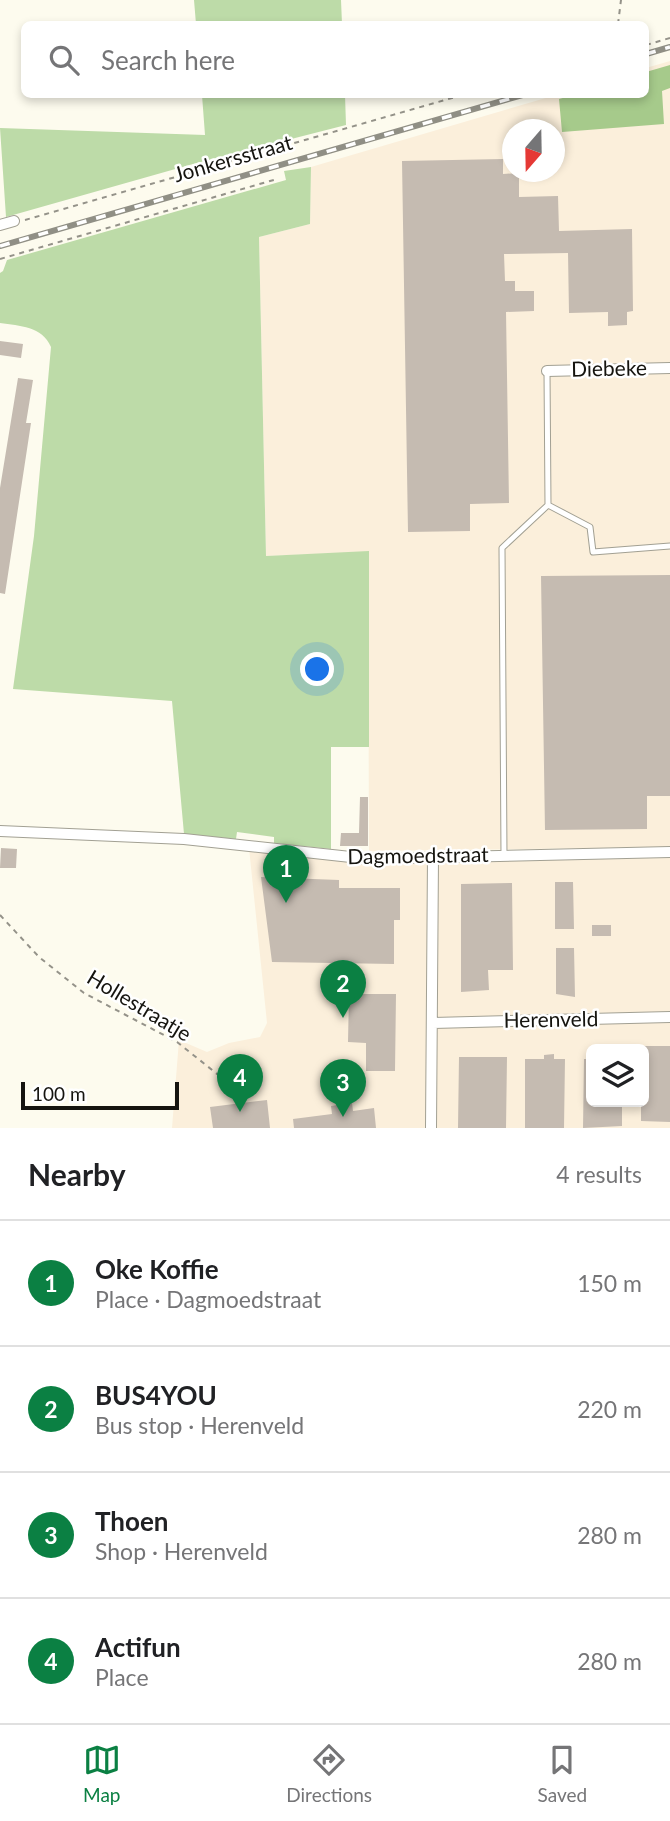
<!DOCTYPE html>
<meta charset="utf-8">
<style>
body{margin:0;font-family:Lato,sans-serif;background:#f6f6f6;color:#202124}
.controls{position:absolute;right:21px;bottom:21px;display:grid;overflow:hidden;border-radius:10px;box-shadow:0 4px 10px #0003}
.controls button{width:63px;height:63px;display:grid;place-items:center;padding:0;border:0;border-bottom:2px solid #e0e0e0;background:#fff;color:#202124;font:35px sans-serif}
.compass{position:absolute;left:502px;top:119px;width:63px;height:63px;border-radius:50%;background:#fff;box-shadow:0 4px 10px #0003;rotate:200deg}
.scale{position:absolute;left:21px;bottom:18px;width:158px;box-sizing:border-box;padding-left:7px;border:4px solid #15140f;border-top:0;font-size:19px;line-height:24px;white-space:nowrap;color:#15140f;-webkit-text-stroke:5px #fff;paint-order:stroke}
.you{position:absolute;left:318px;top:670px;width:24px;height:24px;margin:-18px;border:5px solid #fff;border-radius:50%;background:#1a73e8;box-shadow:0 0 0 10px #1a73e833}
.badge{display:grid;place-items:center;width:46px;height:46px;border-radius:50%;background:#0b8043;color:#fff;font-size:23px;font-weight:700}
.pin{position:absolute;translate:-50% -58px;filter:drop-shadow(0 2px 4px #0008)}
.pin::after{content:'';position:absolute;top:37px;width:24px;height:21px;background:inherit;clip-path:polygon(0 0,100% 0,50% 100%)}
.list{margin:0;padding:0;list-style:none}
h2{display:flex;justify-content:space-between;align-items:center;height:91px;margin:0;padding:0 28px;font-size:30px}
h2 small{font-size:23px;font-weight:400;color:#757577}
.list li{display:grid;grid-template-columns:46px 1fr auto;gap:21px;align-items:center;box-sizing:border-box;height:126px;padding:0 28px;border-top:2px solid #e0e0e0}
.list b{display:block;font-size:26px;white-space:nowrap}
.list p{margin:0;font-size:23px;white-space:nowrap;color:#757577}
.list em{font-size:23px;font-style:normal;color:#757577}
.icon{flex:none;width:38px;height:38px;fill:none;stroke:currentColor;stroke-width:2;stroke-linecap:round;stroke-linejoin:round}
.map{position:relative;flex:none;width:670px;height:1128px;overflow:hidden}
.search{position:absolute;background:#fff;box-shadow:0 4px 10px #0003;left:21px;right:21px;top:21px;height:77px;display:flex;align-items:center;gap:18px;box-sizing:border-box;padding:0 24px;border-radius:10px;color:#757577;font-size:26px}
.sheet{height:595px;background:#fff}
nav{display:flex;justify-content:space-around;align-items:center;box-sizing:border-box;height:98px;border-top:2px solid #e0e0e0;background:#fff;font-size:19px;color:#757577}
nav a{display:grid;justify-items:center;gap:4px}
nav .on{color:#0b8043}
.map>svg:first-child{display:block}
.industrial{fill:#fbefdb;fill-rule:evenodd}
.green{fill:#bddba8}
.forest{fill:#a6ca8b}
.building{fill:#c5bbb1}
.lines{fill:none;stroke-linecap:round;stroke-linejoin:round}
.lane-casing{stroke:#a2a093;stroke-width:7}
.street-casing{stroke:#a2a093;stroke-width:12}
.path{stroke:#949289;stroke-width:2;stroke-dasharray:5 5;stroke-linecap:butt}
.lane{stroke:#fff;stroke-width:5}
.street{stroke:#fff;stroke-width:10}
.rail-casing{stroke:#908f85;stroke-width:6}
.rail{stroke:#fff;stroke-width:3.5;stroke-dasharray:10;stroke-linecap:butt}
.labels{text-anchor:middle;stroke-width:5;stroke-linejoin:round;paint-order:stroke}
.street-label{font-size:21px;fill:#15140f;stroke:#fff}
</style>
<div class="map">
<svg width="670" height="1128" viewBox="0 0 670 1128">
<rect width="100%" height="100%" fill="#fdfbee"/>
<path class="industrial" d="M670 61V847L369 851 368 552 266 556 259 237 310 224 311 167 556 95 646 94V68ZM512 130H554V172H512Z
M249 848 486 859 670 858V1128H172L179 1040 207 1052 229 1043 260 1037 267 1023ZM591 1049H644V1102H591Z"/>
<path class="green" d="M194 0H341L342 24H196Z
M202 95H345L346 125 193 164 6 217 0 128 205 135Z
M311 167 310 224 259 237 266 556 369 551V747H331V849L274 843V837L237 832 236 839 184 834 172 701 13 689 34 536 51 347C42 326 20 326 0 323V273L3 271 7 260 286 180 284 171Z"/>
<path class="forest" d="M670 65V88L662 91 664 124 562 132 559 99 574 95 646 94V72Z"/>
<path class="building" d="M503 159V174L519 173V197L558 196 559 231 632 229 633 311 627 312V325L608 326V312L569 313 568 253 504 254 505 281H515V291H534V311L506 312 509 503 470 504V531L408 532 402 161Z
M0 341 23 344 21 358 0 355Z
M18 378 33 380 26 423H31L5 594 0 593V488Z
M670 575V796H647V829L545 830 541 576Z
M360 797H368V846H340L341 833H359Z
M1 848 17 849 16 868H0Z
M261 877 339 880V888H400V920H394V964L272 962Z
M555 882H573L574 929H555Z
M512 883 513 970H488L489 990 461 992V884Z
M592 925H611V936H592Z
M556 948H574L575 997 556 994Z
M349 994H396L395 1071H366V1043L348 1042Z
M644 1046H670V1122L641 1121V1102H644Z
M554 1054V1059H565L564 1128H525V1059H544V1055Z
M459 1057H507L506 1128H458Z
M584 1059H591V1102H622V1126L583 1128Z
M267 1100 270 1128H213L210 1107Z
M352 1103 353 1111 374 1108 376 1128H294L293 1119 332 1114 331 1106Z"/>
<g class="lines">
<g class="lane-casing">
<path id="lane" d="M547 371 548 505 590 527 593 552 670 546
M504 855 502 548 548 505"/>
</g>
<g class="street-casing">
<path id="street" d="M0 225 14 221
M547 371 670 368
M0 831 184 839 369 859 670 852
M433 1023 670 1017
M431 1128 433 856"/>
</g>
<path class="path" d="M618 24 621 0
M646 45 670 38
M25 220 466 94
M0 259 277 179
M0 915 39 957 84 993 177 1042 236 1089"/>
<use href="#lane" class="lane"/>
<use href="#street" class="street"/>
<g class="rail-casing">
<path id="rail" d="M646 54 670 47
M0 246 526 94"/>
</g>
<use href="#rail" class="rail"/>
</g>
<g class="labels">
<g class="street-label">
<text transform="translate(233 159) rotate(-16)" y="7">Jonkersstraat</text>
<text transform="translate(609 369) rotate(-1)" y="7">Diebeke</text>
<text transform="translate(418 856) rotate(-1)" y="7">Dagmoedstraat</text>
<text transform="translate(139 1006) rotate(31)" y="7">Hollestraatje</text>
<text transform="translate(551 1020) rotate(-1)" y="7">Herenveld</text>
</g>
</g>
</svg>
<div class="controls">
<button><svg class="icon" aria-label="layers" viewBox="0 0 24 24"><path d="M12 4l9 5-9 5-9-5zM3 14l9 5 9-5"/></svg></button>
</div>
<svg class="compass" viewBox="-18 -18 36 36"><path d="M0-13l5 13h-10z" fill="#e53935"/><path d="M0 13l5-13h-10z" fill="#757577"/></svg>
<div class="scale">100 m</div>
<div class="you"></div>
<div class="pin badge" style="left:286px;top:903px">1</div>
<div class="pin badge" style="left:343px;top:1018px">2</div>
<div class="pin badge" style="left:343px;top:1117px">3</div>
<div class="pin badge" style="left:240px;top:1112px">4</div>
<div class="search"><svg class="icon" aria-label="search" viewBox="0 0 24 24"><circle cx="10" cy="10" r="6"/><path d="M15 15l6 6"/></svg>Search here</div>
</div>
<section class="sheet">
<h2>Nearby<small>4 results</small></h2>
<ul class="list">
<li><span class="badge">1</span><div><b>Oke Koffie</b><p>Place · Dagmoedstraat</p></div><em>150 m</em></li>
<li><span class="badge">2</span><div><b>BUS4YOU</b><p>Bus stop · Herenveld</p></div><em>220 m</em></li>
<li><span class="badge">3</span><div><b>Thoen</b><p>Shop · Herenveld</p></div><em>280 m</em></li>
<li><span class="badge">4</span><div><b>Actifun</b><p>Place</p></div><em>280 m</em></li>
</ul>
</section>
<nav>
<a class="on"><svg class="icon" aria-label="map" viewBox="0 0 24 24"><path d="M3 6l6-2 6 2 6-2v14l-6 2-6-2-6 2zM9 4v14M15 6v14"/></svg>Map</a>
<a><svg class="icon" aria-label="directions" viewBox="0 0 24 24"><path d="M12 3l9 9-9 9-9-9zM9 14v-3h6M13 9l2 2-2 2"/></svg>Directions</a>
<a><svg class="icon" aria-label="saved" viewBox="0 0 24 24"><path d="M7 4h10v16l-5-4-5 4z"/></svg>Saved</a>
</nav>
